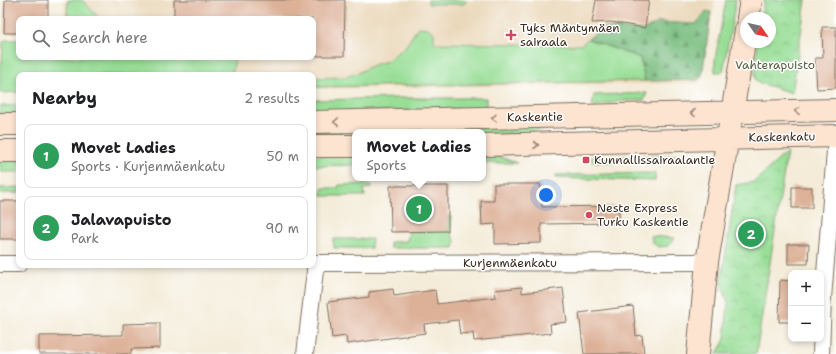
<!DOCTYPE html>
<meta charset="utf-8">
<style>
body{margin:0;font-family:"Shantell Sans",sans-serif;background:#f6f6f6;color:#202124}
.controls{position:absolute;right:12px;bottom:12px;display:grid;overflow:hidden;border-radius:8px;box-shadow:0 2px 6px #0003}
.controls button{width:36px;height:36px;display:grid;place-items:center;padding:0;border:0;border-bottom:1px solid #e0e0e0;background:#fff;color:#202124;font:20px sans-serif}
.compass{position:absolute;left:740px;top:12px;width:36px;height:36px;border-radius:50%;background:#fff;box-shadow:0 2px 6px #0003;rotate:124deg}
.you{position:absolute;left:546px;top:195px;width:14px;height:14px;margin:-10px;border:3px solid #fff;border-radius:50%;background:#1a73e8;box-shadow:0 0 0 6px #1a73e833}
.badge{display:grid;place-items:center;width:26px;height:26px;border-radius:50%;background:#d1495b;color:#fff;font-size:13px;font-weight:700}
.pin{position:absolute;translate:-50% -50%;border:2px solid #fff;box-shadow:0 1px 4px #0006}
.popup{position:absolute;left:352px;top:129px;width:134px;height:52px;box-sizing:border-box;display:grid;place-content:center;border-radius:8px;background:#fff;filter:drop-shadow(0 1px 3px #0005);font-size:13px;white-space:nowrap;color:#757577}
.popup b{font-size:15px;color:#202124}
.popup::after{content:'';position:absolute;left:50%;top:100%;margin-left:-8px;border:8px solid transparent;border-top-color:#fff}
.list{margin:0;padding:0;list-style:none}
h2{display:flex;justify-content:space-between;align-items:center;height:52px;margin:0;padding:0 16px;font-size:17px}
h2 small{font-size:13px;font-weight:400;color:#757577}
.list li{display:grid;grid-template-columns:26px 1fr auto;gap:12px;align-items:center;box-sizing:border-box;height:64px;margin:0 8px 8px;padding:0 8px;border:1px solid #e0e0e0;border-radius:8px}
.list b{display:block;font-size:15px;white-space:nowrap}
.list p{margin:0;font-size:13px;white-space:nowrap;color:#757577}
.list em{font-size:13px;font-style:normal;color:#757577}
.icon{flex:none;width:22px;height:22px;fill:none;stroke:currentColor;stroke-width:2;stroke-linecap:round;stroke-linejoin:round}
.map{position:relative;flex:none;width:836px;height:354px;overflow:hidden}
.search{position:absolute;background:#fff;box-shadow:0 2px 6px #0003;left:16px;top:16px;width:300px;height:44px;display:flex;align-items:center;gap:10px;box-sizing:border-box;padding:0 14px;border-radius:8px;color:#757577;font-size:15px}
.panel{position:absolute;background:#fff;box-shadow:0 2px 6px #0003;left:16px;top:72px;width:300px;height:196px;border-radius:8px}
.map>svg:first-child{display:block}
.built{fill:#ead8ba}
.grass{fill:#99de97;stroke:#6a845a}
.forest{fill:url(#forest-firs);stroke:#5a744f}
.park{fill:url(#park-crowns);stroke:#6a845a}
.building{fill:#ddb198}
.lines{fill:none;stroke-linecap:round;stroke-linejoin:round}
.street-casing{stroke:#7c6e5f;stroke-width:18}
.secondary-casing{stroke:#7c6e5f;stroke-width:24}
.street{stroke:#fff;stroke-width:16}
.secondary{stroke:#fde4d1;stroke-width:22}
.oneway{stroke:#9c8778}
.poi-dot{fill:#d1495b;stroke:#fff;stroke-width:1.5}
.labels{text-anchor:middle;stroke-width:3;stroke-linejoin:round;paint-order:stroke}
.poi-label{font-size:12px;fill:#3b2a1e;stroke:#fff;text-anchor:start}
.park-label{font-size:12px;fill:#576042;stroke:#fff}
.street-label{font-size:12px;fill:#3b2a1e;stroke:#fff}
</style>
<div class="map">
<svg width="836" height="354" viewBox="0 0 836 354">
<defs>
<pattern id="forest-firs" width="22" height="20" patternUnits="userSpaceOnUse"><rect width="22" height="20" fill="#7abd80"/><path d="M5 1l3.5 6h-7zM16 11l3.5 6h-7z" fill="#659a68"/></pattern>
<pattern id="park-crowns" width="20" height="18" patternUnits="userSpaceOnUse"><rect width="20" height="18" fill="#99de97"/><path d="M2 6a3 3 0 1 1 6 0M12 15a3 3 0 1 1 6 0" fill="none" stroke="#85bf82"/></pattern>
</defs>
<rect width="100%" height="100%" fill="#fff"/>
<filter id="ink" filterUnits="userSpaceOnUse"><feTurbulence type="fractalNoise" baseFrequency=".025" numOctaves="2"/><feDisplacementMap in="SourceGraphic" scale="8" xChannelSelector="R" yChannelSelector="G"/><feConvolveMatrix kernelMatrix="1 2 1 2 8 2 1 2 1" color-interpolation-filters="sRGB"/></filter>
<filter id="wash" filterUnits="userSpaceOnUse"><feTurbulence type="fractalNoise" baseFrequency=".012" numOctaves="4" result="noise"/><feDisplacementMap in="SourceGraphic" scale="16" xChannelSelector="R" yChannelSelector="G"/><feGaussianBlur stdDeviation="0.9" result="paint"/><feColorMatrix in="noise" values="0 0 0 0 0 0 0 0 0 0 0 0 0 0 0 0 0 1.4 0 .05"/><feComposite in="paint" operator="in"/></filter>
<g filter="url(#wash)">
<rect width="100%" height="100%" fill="#f4ecd9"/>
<path class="built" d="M64 0H715L702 79 699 83 313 89V75H65V57H313V19H65Z"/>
<path class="grass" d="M68 0H82L100 19H67Z
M428 0H467L464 4H428Z
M726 0H736L723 72H715V59Z
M418 27 428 28 434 33V42L435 43 581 45 588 39 640 58 645 81 313 87V78L344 77 358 73 373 65 387 61 406 46Z
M5 40H19V57H235L232 75H19V92L0 93V63H2L3 42Z
M647 93 644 100 621 101 592 107 594 95Z
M399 98H486V108L313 113V100Z
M19 105V115L0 114V106Z
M622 124 621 126 539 130 521 134 355 132V137L313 138V129Z
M483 154 497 156 517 163H483Z
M355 155V165L313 166V156Z
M683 155 676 161 592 162V157Z
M19 159V172H0V160Z
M655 173V181L556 178V175Z
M370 184 371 188 364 189 365 196H322V188H338L339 185Z
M448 216H451V233L455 241 454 248H390V242L407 241 409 231H448Z
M651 236 674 238 669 246 658 247 652 242Z
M333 239H372L371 248H334Z"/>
<path class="forest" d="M706 11 711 12 702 76 698 80 645 81 640 58 588 39 595 34 598 27 644 30 659 22 696 24Z"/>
<path class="park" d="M764 0H806L792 93 757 82 755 77 757 42H770V18H761Z
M787 152 756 354H717L725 339 728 302 721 283 736 185 754 182Z
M19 187V193H0V188Z"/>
<g id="blocks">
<path class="building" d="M5 0H48V19H19V33H4Z
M174 0H345L344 56H313V19H174Z
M596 0H649L645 28 611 22 592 23Z
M822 27H836V88L817 89 815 58H823Z
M494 184H540L542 207 619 206V223L541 224V243L495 244V224L482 225 481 201H494Z
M390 186H448V231L391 232Z
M792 187H812V208H792Z
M0 201H19V239H0Z
M788 244H809L808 264H788Z
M780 280 791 281V322H779Z
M522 287V293L563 288 567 322 550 324 551 333 474 341 473 333 460 334 458 320 424 324 425 333 347 344 346 336 332 338 328 302 369 297V292L393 289 394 296 435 290 437 304 496 297 495 290Z
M633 306 636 336 642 335 644 354H584L579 313Z
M160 323V348L131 349V354H39V336L123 335V324Z"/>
</g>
</g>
<g filter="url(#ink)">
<use href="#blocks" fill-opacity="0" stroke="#7c6e5f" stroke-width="1"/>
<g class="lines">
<g class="street-casing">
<path id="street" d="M313 263 707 262
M0 264H19
M305 354 316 263
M821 354 823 298 836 139"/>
</g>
<g class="secondary-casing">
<path id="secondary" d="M748 18 751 0
M313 122 836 110
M0 124H19
M483 145 836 136
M313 146H355
M0 151H19
M698 354 707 262 746 30"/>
</g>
<use href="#street" class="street"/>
<use href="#secondary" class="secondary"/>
</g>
<defs><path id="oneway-chevron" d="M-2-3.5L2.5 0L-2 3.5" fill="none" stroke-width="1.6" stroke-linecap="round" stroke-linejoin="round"/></defs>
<g class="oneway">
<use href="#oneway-chevron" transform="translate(797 111) rotate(178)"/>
<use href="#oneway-chevron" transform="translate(693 113) rotate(179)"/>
<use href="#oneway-chevron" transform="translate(494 118) rotate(179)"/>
<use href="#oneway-chevron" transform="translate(336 122) rotate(179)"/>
<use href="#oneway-chevron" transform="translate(536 145)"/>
</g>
</g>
<g class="poi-dot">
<path d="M509 29h4v4h4v4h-4v4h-4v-4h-4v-4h4z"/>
<rect x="582" y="156" width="8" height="8" rx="2"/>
<circle cx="589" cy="215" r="4"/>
</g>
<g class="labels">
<g class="poi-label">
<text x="520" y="32">Tyks Mäntymäen<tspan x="520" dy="14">sairaala</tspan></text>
<text x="594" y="164">Kunnallissairaalantie</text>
<text x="597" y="212">Neste Express<tspan x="597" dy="14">Turku Kaskentie</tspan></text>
</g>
<g class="park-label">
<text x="775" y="69">Vahterapuisto</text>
</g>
<g class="street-label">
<text transform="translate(535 117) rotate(-1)" y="4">Kaskentie</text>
<text transform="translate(782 137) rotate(-1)" y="4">Kaskenkatu</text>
<text x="510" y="267">Kurjenmäenkatu</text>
</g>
</g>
</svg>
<div class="controls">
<button>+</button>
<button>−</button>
</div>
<svg class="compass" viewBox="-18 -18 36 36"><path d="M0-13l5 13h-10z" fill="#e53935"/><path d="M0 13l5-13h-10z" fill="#757577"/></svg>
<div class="you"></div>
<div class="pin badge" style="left:419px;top:209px;background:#2e9e5b">1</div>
<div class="popup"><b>Movet Ladies</b>Sports</div>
<div class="pin badge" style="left:751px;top:234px;background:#2e9e5b">2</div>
<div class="search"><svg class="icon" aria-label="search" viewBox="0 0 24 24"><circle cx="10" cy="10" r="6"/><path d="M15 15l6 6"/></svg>Search here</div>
<section class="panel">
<h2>Nearby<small>2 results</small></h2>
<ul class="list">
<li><span class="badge" style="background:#2e9e5b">1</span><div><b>Movet Ladies</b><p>Sports · Kurjenmäenkatu</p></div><em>50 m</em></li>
<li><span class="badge" style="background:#2e9e5b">2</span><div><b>Jalavapuisto</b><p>Park</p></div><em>90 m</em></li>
</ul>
</section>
</div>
